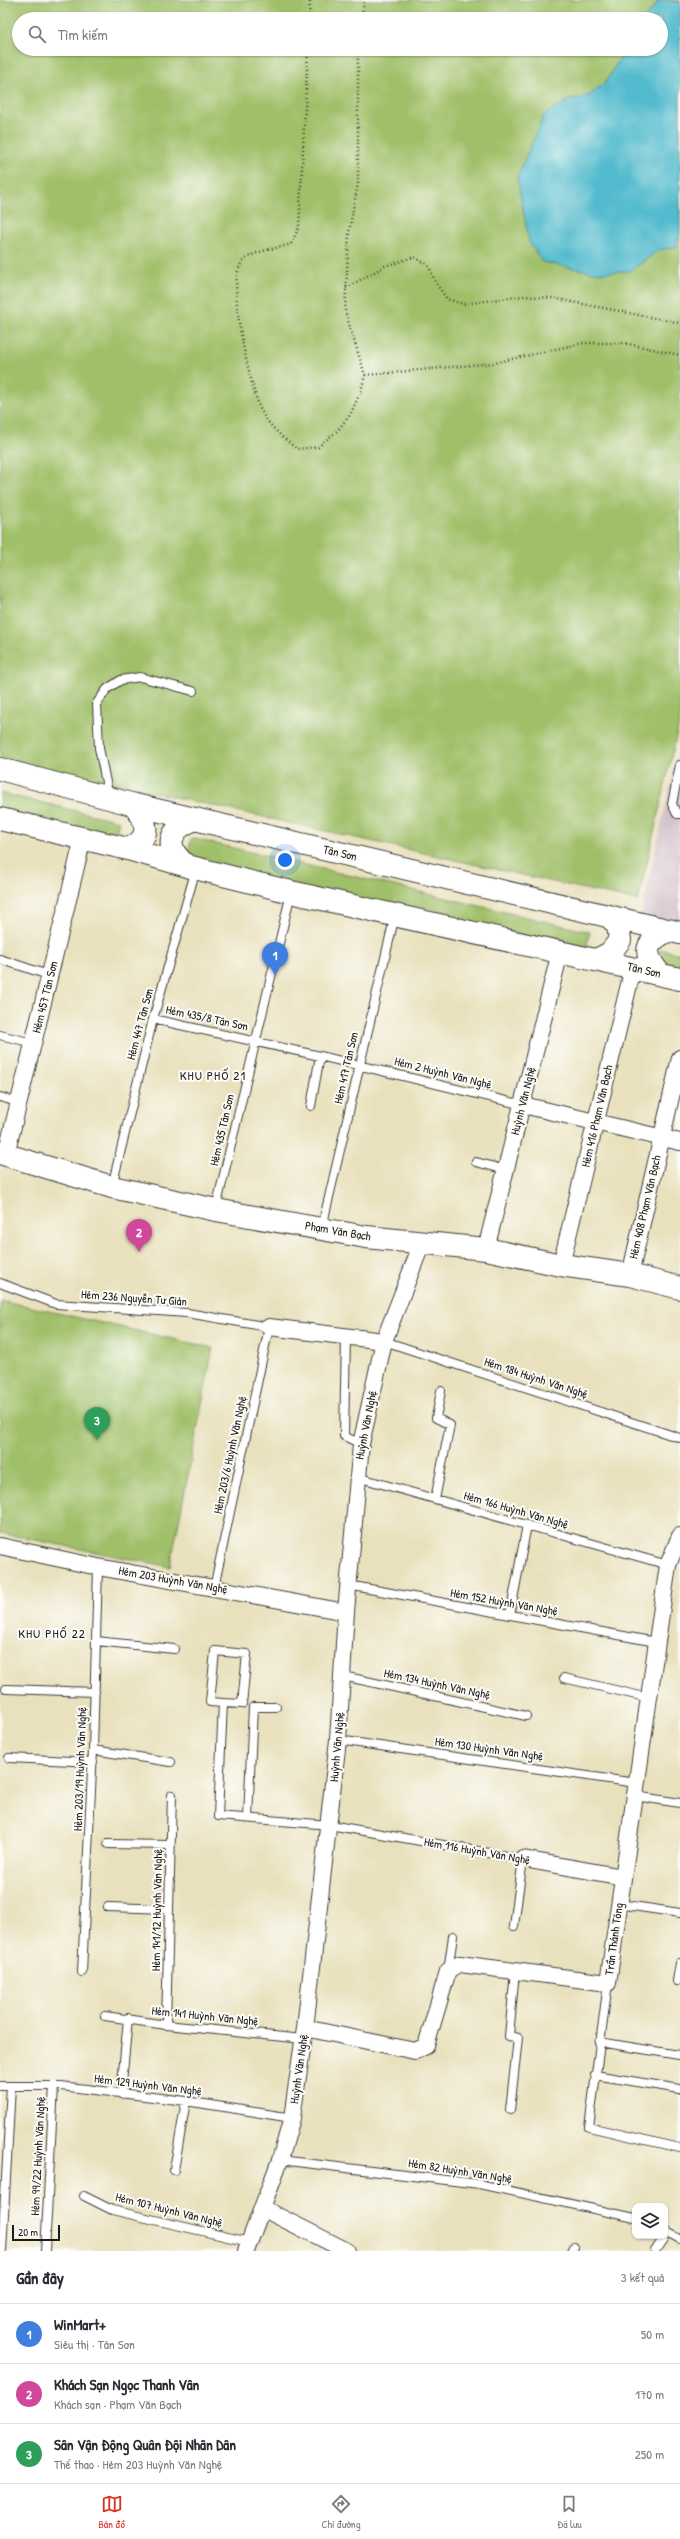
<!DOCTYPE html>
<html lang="vi">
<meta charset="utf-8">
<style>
body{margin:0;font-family:"Patrick Hand",sans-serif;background:#f7f7f7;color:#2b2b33}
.controls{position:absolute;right:12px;bottom:12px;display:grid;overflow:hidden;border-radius:8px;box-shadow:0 1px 3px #0004}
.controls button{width:36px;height:36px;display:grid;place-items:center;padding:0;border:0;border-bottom:1px solid #e1e1e2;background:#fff;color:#2b2b33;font:20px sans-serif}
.scale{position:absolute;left:12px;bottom:10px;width:48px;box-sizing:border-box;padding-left:4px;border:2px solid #1c1c1c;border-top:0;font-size:11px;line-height:14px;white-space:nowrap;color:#1c1c1c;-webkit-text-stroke:3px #fdfcf7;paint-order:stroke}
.you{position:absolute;left:285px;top:860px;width:14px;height:14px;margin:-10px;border:3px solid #fff;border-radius:50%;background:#1a73e8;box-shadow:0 0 0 6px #1a73e833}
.badge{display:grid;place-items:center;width:26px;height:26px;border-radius:50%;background:#d93025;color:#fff;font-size:13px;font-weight:700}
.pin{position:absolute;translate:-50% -33px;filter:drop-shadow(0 1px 2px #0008)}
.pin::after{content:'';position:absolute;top:21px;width:14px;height:12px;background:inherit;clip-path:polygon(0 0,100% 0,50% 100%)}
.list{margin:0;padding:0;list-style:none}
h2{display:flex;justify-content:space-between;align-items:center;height:52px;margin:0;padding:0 16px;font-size:17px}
h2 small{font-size:13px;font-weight:400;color:#7c7c81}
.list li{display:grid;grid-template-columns:26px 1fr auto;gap:12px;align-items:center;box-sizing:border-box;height:60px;padding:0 16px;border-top:1px solid #e1e1e2}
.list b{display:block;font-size:15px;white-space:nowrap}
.list p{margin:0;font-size:13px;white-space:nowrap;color:#7c7c81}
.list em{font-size:13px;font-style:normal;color:#7c7c81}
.icon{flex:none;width:22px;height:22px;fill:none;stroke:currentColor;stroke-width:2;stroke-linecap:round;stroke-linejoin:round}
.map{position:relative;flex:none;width:680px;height:2251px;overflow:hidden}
.search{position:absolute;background:#fff;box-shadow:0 1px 3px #0004;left:12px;right:12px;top:12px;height:44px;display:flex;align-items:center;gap:10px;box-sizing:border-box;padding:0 14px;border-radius:22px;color:#7c7c81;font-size:15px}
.sheet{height:232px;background:#fff}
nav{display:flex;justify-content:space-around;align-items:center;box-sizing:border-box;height:56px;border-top:1px solid #e1e1e2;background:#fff;font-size:11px;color:#7c7c81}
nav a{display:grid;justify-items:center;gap:2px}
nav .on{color:#d93025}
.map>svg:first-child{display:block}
.industrial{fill:#d1bdc9}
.green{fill:#9fbf68;stroke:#5e6e42;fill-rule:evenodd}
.water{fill:#52bbce;stroke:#376c75}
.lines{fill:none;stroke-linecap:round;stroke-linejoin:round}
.lane-casing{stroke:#3b3a34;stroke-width:10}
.street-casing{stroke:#3b3a34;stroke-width:18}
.secondary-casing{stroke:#3b3a34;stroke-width:24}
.path{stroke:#3b3a34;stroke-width:2.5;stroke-dasharray:1 3;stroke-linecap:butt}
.lane{stroke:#fff;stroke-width:8}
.street{stroke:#fff;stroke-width:16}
.secondary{stroke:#fff;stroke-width:22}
.labels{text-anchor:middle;stroke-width:4;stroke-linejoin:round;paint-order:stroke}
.street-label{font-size:12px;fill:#1c1c1c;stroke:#fdfcf7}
.neighbourhood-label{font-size:13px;letter-spacing:1px;fill:#1c1c1c;stroke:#fdfcf7}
</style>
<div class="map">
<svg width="680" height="2251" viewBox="0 0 680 2251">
<rect width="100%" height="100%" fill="#fdfcf7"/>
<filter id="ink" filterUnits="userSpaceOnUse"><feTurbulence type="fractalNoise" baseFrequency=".025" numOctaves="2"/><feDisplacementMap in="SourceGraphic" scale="8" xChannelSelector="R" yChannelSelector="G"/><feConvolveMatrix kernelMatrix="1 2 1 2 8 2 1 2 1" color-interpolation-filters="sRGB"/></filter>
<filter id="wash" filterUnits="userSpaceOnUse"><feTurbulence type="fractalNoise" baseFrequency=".012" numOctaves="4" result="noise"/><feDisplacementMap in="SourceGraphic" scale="16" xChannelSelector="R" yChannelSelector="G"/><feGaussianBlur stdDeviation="0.9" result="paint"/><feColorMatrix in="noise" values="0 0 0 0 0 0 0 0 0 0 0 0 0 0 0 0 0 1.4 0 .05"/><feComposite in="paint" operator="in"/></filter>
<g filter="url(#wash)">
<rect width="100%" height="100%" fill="#e9e1bd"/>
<path class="industrial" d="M680 743V924L641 914Z"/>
<path class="green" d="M0 0H680V721L638 901 0 758ZM19 19H661V49H19Z
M0 793 119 821 112 851 0 823Z
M191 838 590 932 584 957 185 867Z
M660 949 680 954V980L656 974Z
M0 1300 213 1348 170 1567 0 1533Z"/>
<path class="water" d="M660 0 680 2V234L676 247 659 250 630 271 598 273 542 262 529 242 517 177 544 115 569 100 588 96 605 83 626 49H661V19H644Z"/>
</g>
<g filter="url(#ink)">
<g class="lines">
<g class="lane-casing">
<path id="lane" d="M680 765 672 804 677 814H680
M109 797 99 748 97 703 107 689 121 680 140 677 193 691
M0 959 51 976
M153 1019 320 1056 523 1105
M0 1035 33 1043
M0 1097 17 1102
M311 1106 320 1056
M476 1162 506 1170
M112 1186 153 1019 196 869
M216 1208 291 893
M322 1227 395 915
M0 1283 56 1304 187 1313 269 1327 214 1588
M346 1336 344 1436 361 1444
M384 1341 680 1438
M357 1477 668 1565
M435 1499 450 1425 436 1418 441 1391
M348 1585 656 1642
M510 1615 527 1525
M96 1641 174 1649
M343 1676 526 1716
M564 1678 649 1698
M6 1689 95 1692
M223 1703 242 1704 247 1654 215 1651 210 1702 223 1703 218 1816 330 1825 523 1859 514 1926
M338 1740 636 1783
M93 1750 171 1762
M9 1758 93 1762
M635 1796 680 1803
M248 1818 253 1707H276
M108 1844 170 1845
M619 1904 680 1913
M108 1907 169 1909
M448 1971 453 1936
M82 1972 93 1750 98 1567
M677 1981 680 1963
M608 1983 589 2127 680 2148
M105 2016 166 2025 303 2039
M166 2025 172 1795
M599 2042 679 2055
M595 2075 680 2089
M0 2086H61L186 2101 292 2118
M121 2094 128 2018
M510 2110 518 2038 509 2036 515 1971
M280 2160 479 2184 635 2218
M174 2170 186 2101
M84 2196 112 2210 249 2242
M665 2231 680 2239
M2 2251 11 2086
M45 2251 54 2086
M572 2251 574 2247
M655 2251 665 2236"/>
</g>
<g class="street-casing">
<path id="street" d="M523 1105 680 1142
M6 1155 83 838
M486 1249 560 952
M561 1265 633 968
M630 1275 680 1058
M269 1327 384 1341
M0 1546 98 1567 346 1612
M523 1859 623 1877
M305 2028 415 2051 426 2046 448 1971 460 1964 608 1983 668 1565 680 1536
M262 2208 347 2251
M246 2251 280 2160 292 2118 305 2028 338 1740 346 1612 361 1444 384 1341 422 1243"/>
</g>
<g class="secondary-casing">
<path id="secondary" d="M0 769 135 805 680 933
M0 819 128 849 187 866 291 892 680 979
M128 849C153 837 147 824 135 805
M187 866C163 847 168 829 196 819
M598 959 610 953 620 940 618 926 609 916
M660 974C642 952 644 943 669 930
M0 1153 112 1187 216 1210 366 1237 486 1249 561 1265 630 1275 680 1288"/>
</g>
<path class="path" d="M309 19 310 0
M362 19 364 0
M308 49 299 227 291 244C277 249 250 250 241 264 226 286 250 381 259 406 266 424 283 438 297 449L318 447 337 431 350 415 361 391 365 375 345 311 349 232 358 183V49
M346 288 385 266 414 257 428 265 437 285 447 299 463 304 523 296 552 298 680 323
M365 375 494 363 583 343H624L680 355"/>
<use href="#lane" class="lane"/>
<use href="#street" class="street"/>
<use href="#secondary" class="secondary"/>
</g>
</g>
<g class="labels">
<g class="street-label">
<text transform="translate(340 853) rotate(13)" y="4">Tân Sơn</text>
<text transform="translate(644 970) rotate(13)" y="4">Tân Sơn</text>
<text transform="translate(45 997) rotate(-76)" y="4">Hẻm 457 Tân Sơn</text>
<text transform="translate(207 1018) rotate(12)" y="4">Hẻm 435/8 Tân Sơn</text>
<text transform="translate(140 1024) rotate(-75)" y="4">Hẻm 447 Tân Sơn</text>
<text transform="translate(346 1068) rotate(-77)" y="4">Hẻm 417 Tân Sơn</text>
<text transform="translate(443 1073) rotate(14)" y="4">Hẻm 2 Huỳnh Văn Nghệ</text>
<text transform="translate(523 1101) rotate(-76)" y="4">Huỳnh Văn Nghệ</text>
<text transform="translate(597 1116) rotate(-77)" y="4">Hẻm 416 Phạm Văn Bạch</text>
<text transform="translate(222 1130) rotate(-77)" y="4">Hẻm 435 Tân Sơn</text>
<text transform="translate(645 1207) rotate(-77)" y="4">Hẻm 408 Phạm Văn Bạch</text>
<text transform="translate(338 1231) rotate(10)" y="4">Phạm Văn Bạch</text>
<text transform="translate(134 1298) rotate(4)" y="4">Hẻm 236 Nguyễn Tư Giản</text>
<text transform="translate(536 1378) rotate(18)" y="4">Hẻm 184 Huỳnh Văn Nghệ</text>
<text transform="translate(366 1425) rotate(-79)" y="4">Huỳnh Văn Nghệ</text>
<text transform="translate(230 1455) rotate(-78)" y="4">Hẻm 203/6 Huỳnh Văn Nghệ</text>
<text transform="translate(516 1510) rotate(16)" y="4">Hẻm 166 Huỳnh Văn Nghệ</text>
<text transform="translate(173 1580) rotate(10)" y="4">Hẻm 203 Huỳnh Văn Nghệ</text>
<text transform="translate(504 1602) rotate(10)" y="4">Hẻm 152 Huỳnh Văn Nghệ</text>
<text transform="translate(437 1684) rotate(12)" y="4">Hẻm 134 Huỳnh Văn Nghệ</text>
<text transform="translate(337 1747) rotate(-85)" y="4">Huỳnh Văn Nghệ</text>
<text transform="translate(489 1749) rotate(8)" y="4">Hẻm 130 Huỳnh Văn Nghệ</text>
<text transform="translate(80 1769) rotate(-88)" y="4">Hẻm 203/19 Huỳnh Văn Nghệ</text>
<text transform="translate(477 1851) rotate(10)" y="4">Hẻm 116 Huỳnh Văn Nghệ</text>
<text transform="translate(157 1910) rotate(-89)" y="4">Hẻm 141/12 Huỳnh Văn Nghệ</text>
<text transform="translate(614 1939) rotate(-82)" y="4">Trần Thánh Tông</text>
<text transform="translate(205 2016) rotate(6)" y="4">Hẻm 141 Huỳnh Văn Nghệ</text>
<text transform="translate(299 2069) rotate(-82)" y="4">Huỳnh Văn Nghệ</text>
<text transform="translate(148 2085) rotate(7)" y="4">Hẻm 129 Huỳnh Văn Nghệ</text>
<text transform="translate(38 2156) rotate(-87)" y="4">Hẻm 99/22 Huỳnh Văn Nghệ</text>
<text transform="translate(460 2171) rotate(9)" y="4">Hẻm 82 Huỳnh Văn Nghệ</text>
<text transform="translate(169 2210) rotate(14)" y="4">Hẻm 107 Huỳnh Văn Nghệ</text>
</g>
<g class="neighbourhood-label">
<text x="213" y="1080">KHU PHỐ 21</text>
<text x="52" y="1638">KHU PHỐ 22</text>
</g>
</g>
</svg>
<div class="controls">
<button><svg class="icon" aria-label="layers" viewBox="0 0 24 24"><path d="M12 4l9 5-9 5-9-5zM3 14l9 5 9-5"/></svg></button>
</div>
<div class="scale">20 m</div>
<div class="you"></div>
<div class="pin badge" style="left:275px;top:975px;background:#3f7fe0">1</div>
<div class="pin badge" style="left:139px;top:1252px;background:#d1479c">2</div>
<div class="pin badge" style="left:97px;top:1440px;background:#2e9e5b">3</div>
<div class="search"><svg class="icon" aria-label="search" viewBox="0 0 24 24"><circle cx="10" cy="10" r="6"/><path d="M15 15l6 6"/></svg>Tìm kiếm</div>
</div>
<section class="sheet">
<h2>Gần đây<small>3 kết quả</small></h2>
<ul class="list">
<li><span class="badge" style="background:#3f7fe0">1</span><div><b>WinMart+</b><p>Siêu thị · Tân Sơn</p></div><em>50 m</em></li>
<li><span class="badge" style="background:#d1479c">2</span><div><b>Khách Sạn Ngọc Thanh Vân</b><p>Khách sạn · Phạm Văn Bạch</p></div><em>170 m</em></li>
<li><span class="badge" style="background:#2e9e5b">3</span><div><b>Sân Vận Động Quân Đội Nhân Dân</b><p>Thể thao · Hẻm 203 Huỳnh Văn Nghệ</p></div><em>250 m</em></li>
</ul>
</section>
<nav>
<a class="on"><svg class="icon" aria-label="map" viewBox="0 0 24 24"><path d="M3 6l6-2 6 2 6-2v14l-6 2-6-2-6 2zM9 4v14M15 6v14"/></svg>Bản đồ</a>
<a><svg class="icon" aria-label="directions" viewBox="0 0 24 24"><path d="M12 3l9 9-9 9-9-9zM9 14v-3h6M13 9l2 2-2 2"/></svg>Chỉ đường</a>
<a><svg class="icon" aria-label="saved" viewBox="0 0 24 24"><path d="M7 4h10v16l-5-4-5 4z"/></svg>Đã lưu</a>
</nav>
